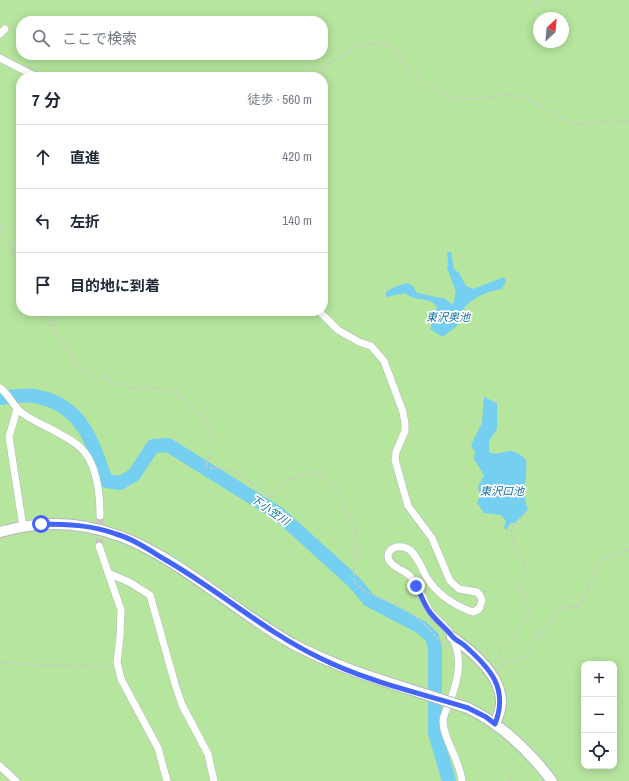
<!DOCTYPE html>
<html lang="ja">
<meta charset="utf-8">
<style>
body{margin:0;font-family:"Archivo Narrow","Noto Sans JP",sans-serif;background:#f6f6f7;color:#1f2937}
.controls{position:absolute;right:12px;bottom:12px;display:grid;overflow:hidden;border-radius:8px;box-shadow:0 2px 10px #0003}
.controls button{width:36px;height:36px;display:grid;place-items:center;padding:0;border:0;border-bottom:1px solid #e0e1e3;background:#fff;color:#1f2937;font:20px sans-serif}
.compass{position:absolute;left:533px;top:12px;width:36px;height:36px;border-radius:50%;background:#fff;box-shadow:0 2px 10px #0003;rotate:26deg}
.stop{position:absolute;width:12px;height:12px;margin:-9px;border:3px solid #4264fb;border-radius:50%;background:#fff}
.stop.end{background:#4264fb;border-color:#fff;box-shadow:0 1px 4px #0008}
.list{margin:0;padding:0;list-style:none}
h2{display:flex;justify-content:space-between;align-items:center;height:52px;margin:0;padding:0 16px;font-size:17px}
h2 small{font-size:13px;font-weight:400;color:#747a83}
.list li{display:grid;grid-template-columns:26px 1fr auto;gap:12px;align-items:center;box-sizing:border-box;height:64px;padding:0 16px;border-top:1px solid #e0e1e3}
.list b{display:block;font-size:15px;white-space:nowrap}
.list em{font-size:13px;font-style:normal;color:#747a83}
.icon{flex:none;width:22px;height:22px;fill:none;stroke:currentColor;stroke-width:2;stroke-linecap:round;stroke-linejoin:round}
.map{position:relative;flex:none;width:629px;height:781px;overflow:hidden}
.search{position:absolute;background:#fff;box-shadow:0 2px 10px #0003;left:16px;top:16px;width:312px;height:44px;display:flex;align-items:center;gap:10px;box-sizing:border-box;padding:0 14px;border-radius:16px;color:#747a83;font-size:15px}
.panel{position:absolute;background:#fff;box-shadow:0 2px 10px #0003;left:16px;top:72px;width:312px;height:244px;border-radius:16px}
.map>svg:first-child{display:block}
.green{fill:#b6e59e;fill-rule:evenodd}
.water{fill:#75cff0}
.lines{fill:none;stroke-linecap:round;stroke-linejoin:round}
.river{stroke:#75cff0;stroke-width:14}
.street-tunnel{stroke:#c8c4bd;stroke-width:7;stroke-dasharray:7 3.5;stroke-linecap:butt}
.street-casing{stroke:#b4b7c1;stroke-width:8}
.secondary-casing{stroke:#b4b7c1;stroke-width:12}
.path{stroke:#c9c9c9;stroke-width:1.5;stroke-dasharray:3 2;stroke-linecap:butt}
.street{stroke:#fff;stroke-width:7}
.secondary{stroke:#fff;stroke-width:10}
.secondary-bridge-casing{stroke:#b4b7c1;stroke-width:12;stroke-linecap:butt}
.secondary-bridge{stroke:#fff;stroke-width:10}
.route{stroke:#4264fb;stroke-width:5}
.labels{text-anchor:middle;stroke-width:3.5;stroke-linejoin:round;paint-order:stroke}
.water-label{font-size:11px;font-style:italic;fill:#0d6fa3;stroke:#fff}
</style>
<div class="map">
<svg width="629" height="781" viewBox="0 0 629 781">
<rect width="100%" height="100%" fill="#efe9e1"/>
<path class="green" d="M0 0H629V781H0ZM539 18H563V42H539ZM21 21H323V55H21ZM21 77H323V311H21ZM584 664H614V766H584Z"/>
<path class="water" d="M447 252H451L454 269 459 273 466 286 473 289 504 277 506 281 502 289C489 291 470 298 463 310 462 314 462 319 460 322 456 328 448 332 443 337L430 329 437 307C428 295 417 303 405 293L386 297V292L394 287 407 283 413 286 417 293C427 294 435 298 444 298L453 305 456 291 447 268 448 263Z
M484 397 497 403V429L489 441V452C503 459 507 441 526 460 528 477 521 493 528 510L515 523H511L506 530 504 527 506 521 501 515 484 513 477 503 480 496 478 487 484 475 474 459 475 452 471 445 482 423Z"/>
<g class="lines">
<path class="river" d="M0 398C10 397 23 394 34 396 82 404 92 441 106 481L120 483 134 475 153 446 168 445 279 514 354 582 369 600 421 627 432 637 435 648V733L449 781"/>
<path class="street-tunnel" d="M99 546 100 516"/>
<g class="street-casing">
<path id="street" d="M0 34 5 29
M0 58 35 76 64 77
M319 311 338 330 359 342 371 346 384 361 403 412 405 424V431L396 452 395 460 408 506 432 538 450 581 459 589 477 592 481 597 482 601 479 609 473 612C455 606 437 594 427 578 422 569 418 557 410 550 403 545 389 545 388 556 388 566 404 570 410 576 418 585 423 599 429 610 434 618 444 624 449 632 464 654 459 678 450 701 448 707 443 715 443 721 443 739 460 760 462 781
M0 388C9 394 13 406 22 413 39 425 65 434 80 447 97 463 100 494 100 516
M17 409 9 437 23 527
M99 546 121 610 120 637 117 662 121 679 158 748 167 781
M108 573 129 582 150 595 175 684 182 705 208 754 214 781
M0 766 16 781"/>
</g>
<g class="secondary-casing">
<path id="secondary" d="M0 532C124 496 194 587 291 643 330 664 370 677 412 690
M452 637C472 651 502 676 501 703 501 710 498 717 495 724
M468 708C503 725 529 751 552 781"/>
</g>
<path class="path" d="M536 0 540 9
M117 77H125
M212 77 222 75 233 77
M296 77C326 74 345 43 377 44 401 45 399 62 413 73 424 83 437 92 451 98 459 102 496 95 508 95 534 95 549 116 572 122 583 126 599 121 611 120 617 120 623 121 629 122
M0 226 21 266
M42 311 79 368 129 388 147 387 167 391 181 396 204 419 215 441 205 467 231 470 263 490 270 498 287 480 317 471 335 489 355 528 354 582C369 597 382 597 400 606 419 617 433 633 448 649
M0 663 110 667
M495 663 503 645 519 631 530 609 518 586 526 565 513 542 511 528 528 510
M497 668 528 655 539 633 561 608 580 607 599 562 629 549
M510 781 514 774"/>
<use href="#street" class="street"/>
<use href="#secondary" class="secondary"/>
<g class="secondary-bridge-casing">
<path id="secondary-bridge" d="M412 690 468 708"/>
</g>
<use href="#secondary-bridge" class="secondary-bridge"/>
</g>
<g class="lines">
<path class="route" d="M41 524C66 524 92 525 116 534 133 539 148 549 164 559 217 589 264 631 320 658 366 681 419 693 468 708L486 717 495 724C509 688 490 668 464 645 460 642 455 640 452 636 445 627 435 620 429 611 424 604 421 594 416 586"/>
</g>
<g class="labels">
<g class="water-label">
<text x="448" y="321">東沢奥池</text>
<text x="502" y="495">東沢口池</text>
<text transform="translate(270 510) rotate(35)" y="4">下小笠川</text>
</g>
</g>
</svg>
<div class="controls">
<button>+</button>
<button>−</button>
<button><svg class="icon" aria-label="locate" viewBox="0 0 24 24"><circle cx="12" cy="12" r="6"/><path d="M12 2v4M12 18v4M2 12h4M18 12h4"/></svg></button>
</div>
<svg class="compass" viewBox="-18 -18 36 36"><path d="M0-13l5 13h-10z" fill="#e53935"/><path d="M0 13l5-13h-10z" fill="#747a83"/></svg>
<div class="stop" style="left:41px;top:524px"></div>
<div class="stop end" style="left:416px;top:586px"></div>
<div class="search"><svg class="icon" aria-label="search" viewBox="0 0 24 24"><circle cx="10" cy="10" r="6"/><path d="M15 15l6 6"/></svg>ここで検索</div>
<section class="panel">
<h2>7 分<small>徒歩 · 560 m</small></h2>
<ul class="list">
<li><svg class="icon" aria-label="ahead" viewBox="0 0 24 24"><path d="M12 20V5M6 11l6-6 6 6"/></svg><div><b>直進</b></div><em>420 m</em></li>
<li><svg class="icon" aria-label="left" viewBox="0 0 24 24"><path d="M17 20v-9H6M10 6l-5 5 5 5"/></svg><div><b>左折</b></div><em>140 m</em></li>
<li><svg class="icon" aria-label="arrive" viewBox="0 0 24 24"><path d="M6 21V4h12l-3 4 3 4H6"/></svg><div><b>目的地に到着</b></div></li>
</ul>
</section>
</div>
